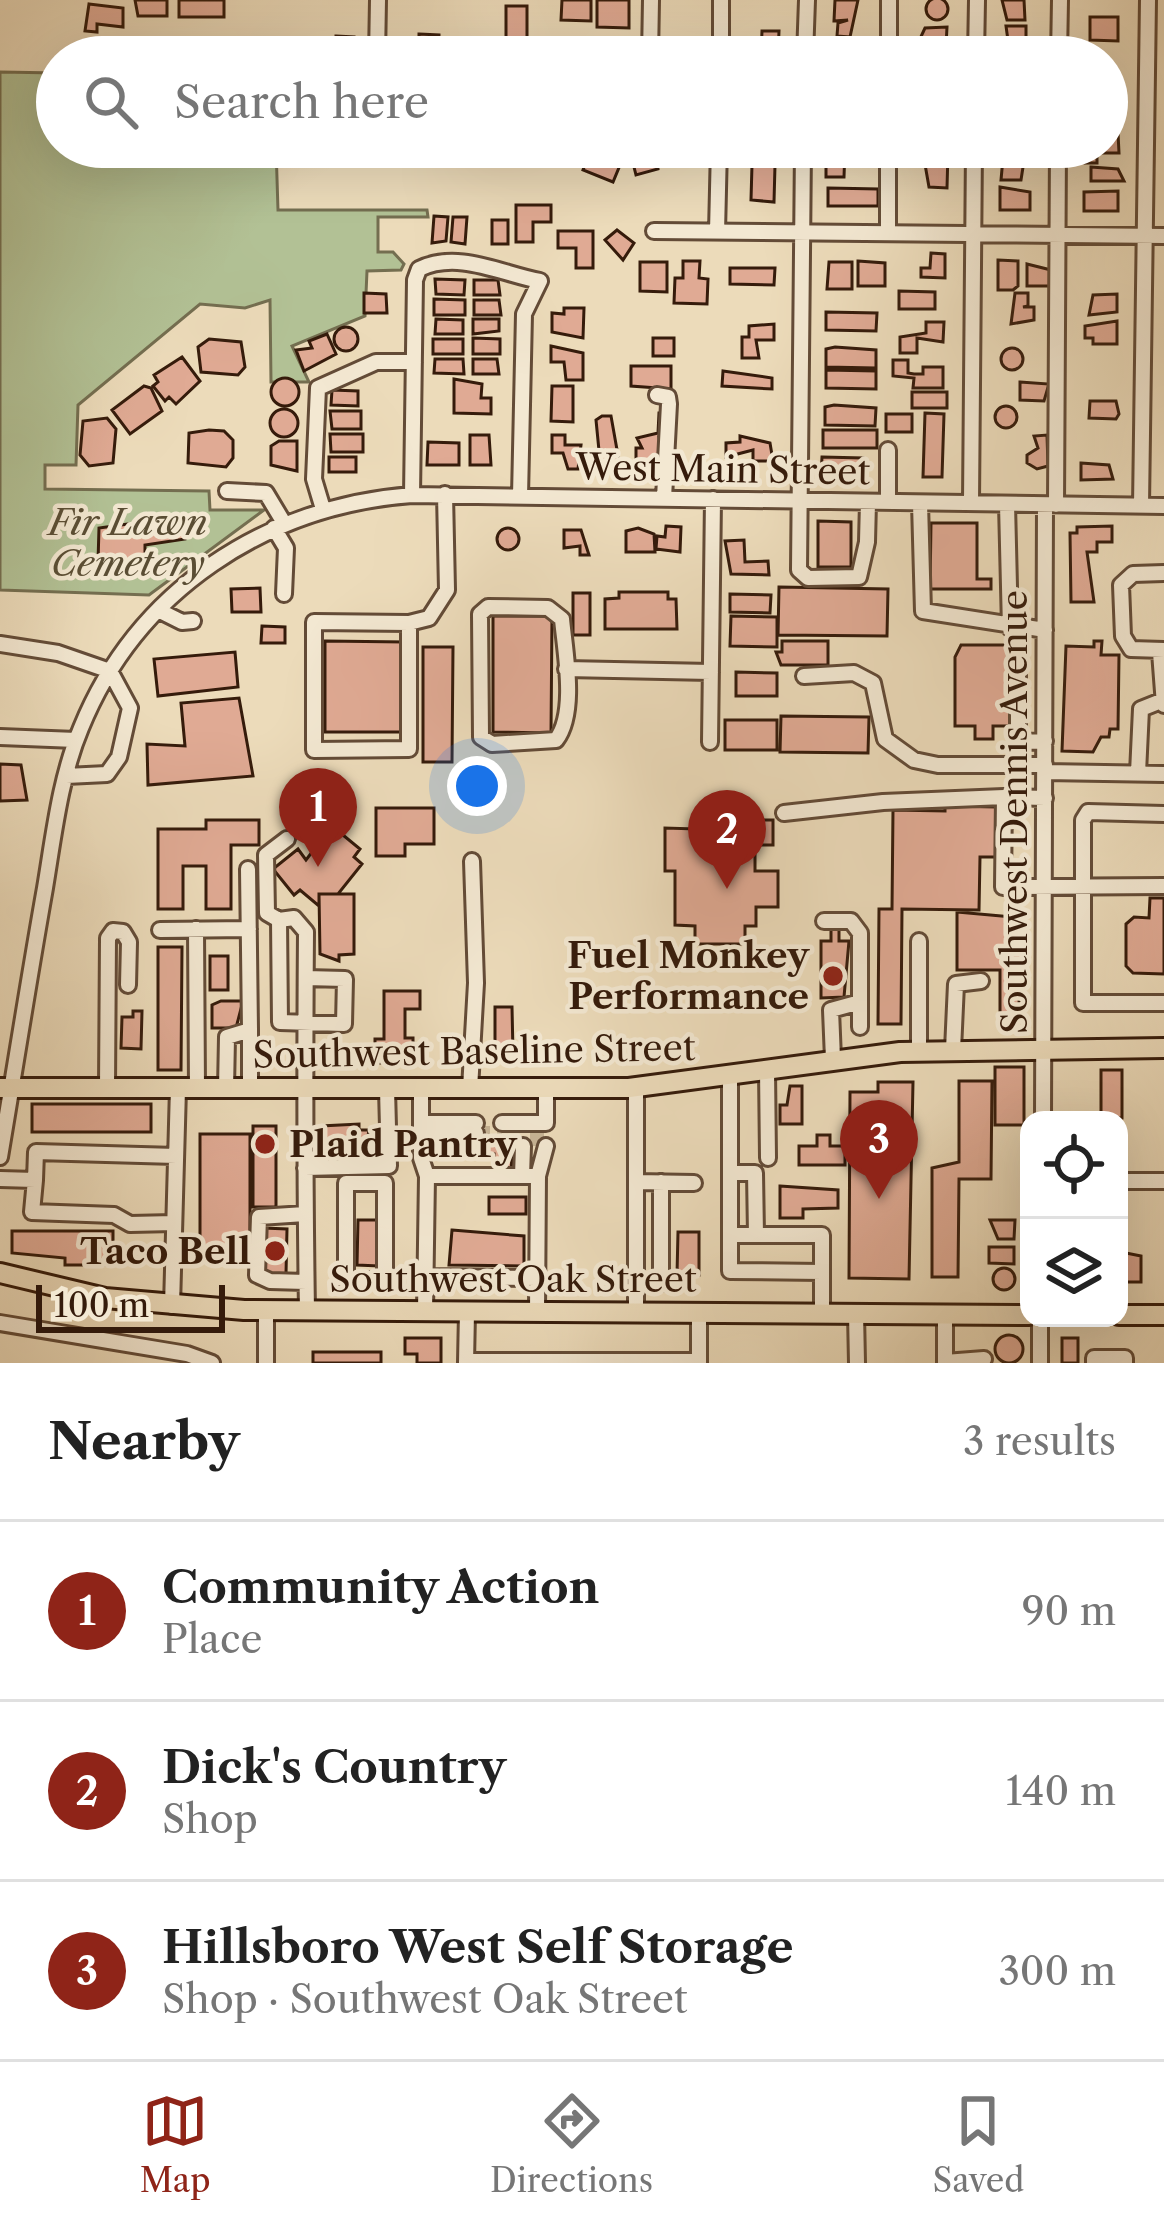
<!DOCTYPE html>
<meta charset="utf-8">
<style>
body{margin:0;font-family:"Libre Caslon Text",serif;background:#f6f6f6;color:#222}
.controls{position:absolute;right:36px;bottom:36px;display:grid;overflow:hidden;border-radius:24px;box-shadow:0 12px 48px #0002}
.controls button{width:108px;height:108px;display:grid;place-items:center;padding:0;border:0;border-bottom:3px solid #e0e0e0;background:#fff;color:#222;font:60px sans-serif}
.scale{position:absolute;left:36px;bottom:30px;width:189px;box-sizing:border-box;padding-left:12px;border:6px solid #351b0b;border-top:0;font-size:33px;line-height:42px;white-space:nowrap;color:#351b0b;-webkit-text-stroke:9px #f3e8d2;paint-order:stroke}
.you{position:absolute;left:477px;top:786px;width:42px;height:42px;margin:-30px;border:9px solid #fff;border-radius:50%;background:#1a73e8;box-shadow:0 0 0 18px #1a73e833}
.badge{display:grid;place-items:center;width:78px;height:78px;border-radius:50%;background:#8f2418;color:#fff;font-size:39px;font-weight:700}
.pin{position:absolute;translate:-50% -99px;filter:drop-shadow(0 3px 6px #0008)}
.pin::after{content:'';position:absolute;top:63px;width:42px;height:36px;background:inherit;clip-path:polygon(0 0,100% 0,50% 100%)}
.list{margin:0;padding:0;list-style:none}
h2{display:flex;justify-content:space-between;align-items:center;height:156px;margin:0;padding:0 48px;font-size:51px}
h2 small{font-size:39px;font-weight:400;color:#767676}
.list li{display:grid;grid-template-columns:78px 1fr auto;gap:36px;align-items:center;box-sizing:border-box;height:180px;padding:0 48px;border-top:3px solid #e0e0e0}
.list b{display:block;font-size:45px;white-space:nowrap}
.list p{margin:0;font-size:39px;white-space:nowrap;color:#767676}
.list em{font-size:39px;font-style:normal;color:#767676}
.icon{flex:none;width:66px;height:66px;fill:none;stroke:currentColor;stroke-width:2;stroke-linecap:round;stroke-linejoin:round}
.map{position:relative;flex:none;width:1164px;height:1363px;overflow:hidden}
.search{position:absolute;background:#fff;box-shadow:0 12px 48px #0002;left:36px;right:36px;top:36px;height:132px;display:flex;align-items:center;gap:30px;box-sizing:border-box;padding:0 42px;border-radius:66px;color:#767676;font-size:45px}
.sheet{height:696px;background:#fff}
nav{display:flex;justify-content:space-around;align-items:center;box-sizing:border-box;height:168px;border-top:3px solid #e0e0e0;background:#fff;font-size:33px;color:#767676}
nav a{display:grid;justify-items:center;gap:6px}
nav .on{color:#8f2418}
.map>svg:first-child{display:block}
.green{fill:#b2c195;stroke:#746e50;stroke-width:3}
.building{fill:#e0aa94;stroke:#351b0b;stroke-width:3}
.lines{fill:none;stroke-linecap:round;stroke-linejoin:round}
.minor-tunnel{stroke:#c7b597;stroke-width:14;stroke-dasharray:14 7;stroke-linecap:butt}
.minor-casing{stroke:#634b37;stroke-width:20}
.highway-casing{stroke:#351b0b;stroke-width:24}
.minor{stroke:#f3e8d2;stroke-width:14}
.highway{stroke:#ecdbba;stroke-width:18}
.poi-dot{fill:#8f2418;stroke:#f3e8d2;stroke-width:4.5}
.labels{text-anchor:middle;stroke-width:9;stroke-linejoin:round;paint-order:stroke}
.street-label{font-size:36px;fill:#351b0b;stroke:#f3e8d2}
.park-label{font-size:36px;font-style:italic;fill:#5a4d34;stroke:#f3e8d2}
.poi-label{font-size:36px;font-weight:bold;fill:#351b0b;stroke:#f3e8d2;text-anchor:end}
</style>
<div class="map">
<svg width="1164" height="1363" viewBox="0 0 1164 1363">
<rect width="100%" height="100%" fill="#ecdbba"/>
<filter id="stains"><feTurbulence type="fractalNoise" baseFrequency=".00167" numOctaves="4"/><feColorMatrix values="0 0 0 0 .2 0 0 0 0 .09 0 0 0 0 .02 0 0 0 .5 -.17"/></filter>
<radialGradient id="worn" r=".72"><stop offset=".6" stop-color="#630" stop-opacity="0"/><stop offset="1" stop-color="#630" stop-opacity=".3"/></radialGradient>
<path class="green" d="M0 72 57 73V147H276L278 210H427L428 217H378V252H393L404 264 401 270 367 271 365 316 292 346 309 382H271L270 300 245 308 200 304 78 405 76 465H45V489L209 491 210 510H264L149 595 0 590Z"/>
<path class="building" d="M926 9a11 11 0 1 1 22 0a11 11 0 1 1-22 0Z
M135 0H167V16H138Z
M179 0H224V17H179Z
M562 0H591V21L561 20Z
M597 0H629V28L597 27Z
M835 0H858L850 37 837 36 838 23 848 20 834 21Z
M1002 0H1024L1025 20H1007Z
M89 4 123 8V27L97 24V32L85 31Z
M506 6H527V55H506Z
M1090 17H1118V41L1090 40Z
M1006 26H1026V47H1040V54L1009 48Z
M947 27 946 46 923 42 922 52H912V41H919L925 28Z
M762 31H779L778 57H761Z
M419 34 439 35V57H409V47H419Z
M336 36 354 37 353 57H336Z
M604 40H627V53L602 57Z
M1107 133H1118L1119 153H1097V163H1085V148L1107 147Z
M640 147H656L658 169 636 175 631 155 642 153Z
M1004 147 1026 148 1021 180H1001Z
M612 148 625 153 613 182 583 170 591 149 608 158Z
M826 148H845L844 177H826Z
M948 152 947 188 929 187 923 153Z
M752 165H775L774 202 751 200Z
M1091 167 1118 169 1124 181H1091Z
M1000 187 1030 192V210H1000Z
M828 188 878 189V206H828Z
M1118 191V211H1084V192Z
M516 205H551V222H533V242H516Z
M434 216 448 217 446 241 432 243Z
M453 217H467L465 244 451 242Z
M492 220H508V244H492Z
M617 230 634 243 623 260 605 240Z
M558 231H593V268H576V248H558Z
M931 253 945 254V278L921 277V268H930Z
M998 260 1018 261V286L1013 290H998Z
M683 261H700L699 278 708 279 707 304 674 303 675 278H683Z
M858 261 885 263V286H858Z
M640 262H667V292L640 291Z
M829 262H852V289H827Z
M1027 264 1055 271V286H1027Z
M730 268H775L774 285 730 284Z
M435 279 465 280 464 295 436 294Z
M474 280H498L500 295H474Z
M899 291 935 292V309H899Z
M364 293 386 294 387 313H364Z
M1015 293H1028V306L1023 307H1034V320L1011 324Z
M1117 294V312L1089 315 1093 295Z
M434 299 465 300V315H434Z
M474 300H499L501 315H474Z
M564 308H584L583 338 552 332V313L564 314Z
M826 312 877 313 876 331 826 330Z
M436 319 463 320V334H435Z
M473 319H499V331L473 334Z
M1117 321V344H1093V338H1085V326Z
M926 322H944L943 342 917 338V353H900V337L926 333Z
M774 324V340H756L759 358H742V337H749V326Z
M334 339a12 12 0 1 1 24 0a12 12 0 1 1-24 0Z
M327 334 336 354 304 371 296 350 312 348 309 341Z
M473 338 500 339V354H473Z
M653 338H674V356H653Z
M209 339 241 342 245 367 238 375 201 372 198 347Z
M433 339H463V354H433Z
M551 346 583 353V380H566L564 362H551Z
M835 347 876 350V368L826 367V349Z
M1001 359a11 11 0 1 1 22 0a11 11 0 1 1-22 0Z
M182 357 200 381 176 404 169 397 165 401 153 386 158 382 154 375Z
M435 359H463L464 374 434 373Z
M473 359H497L499 374H473Z
M893 360H908V373L914 374H923V367H943V388H913L914 378 893 376Z
M631 366H671V389L631 386Z
M826 370 876 371V389L826 388Z
M723 371 772 378V389L722 386Z
M271 392a14 14 0 1 1 28 0a14 14 0 1 1-28 0Z
M454 379 482 384 481 398H491V414L454 413Z
M1020 382 1049 384 1044 401 1020 400Z
M144 386 151 388 162 411 130 434 112 410Z
M552 386H573V422L551 421Z
M332 390 358 391V406L331 405Z
M912 392H947V408H912Z
M1090 401H1116L1119 414 1116 419 1089 418Z
M834 405 876 408 875 426 825 425V407Z
M995 417a11 11 0 1 1 22 0a11 11 0 1 1-22 0Z
M270 423a14 14 0 1 1 28 0a14 14 0 1 1-28 0Z
M330 411H361V429H332Z
M659 413H665L667 437H659L663 459 636 461V448H642L637 438 658 433Z
M925 413 944 414 942 477H923Z
M886 414H912V432H886Z
M602 416H611L619 461H600L596 420Z
M107 418 116 429 113 463 89 466 80 455 83 421Z
M209 430 224 431 233 440V458L226 467 188 463 189 433Z
M823 430H877V448H823Z
M330 434H363V452H331Z
M470 435H489L491 465H470Z
M552 435H565V445H581L578 469H568L563 453H552Z
M1047 435 1048 466 1037 469 1027 463V455L1038 448 1034 436Z
M740 436 770 443 773 461H753V450L726 457V443L740 442Z
M279 441H297V471L271 465V446Z
M428 442 459 443V465H427Z
M329 457H356V472H329Z
M822 457 863 458V476L821 475Z
M1081 463 1109 465 1113 479 1081 480Z
M146 515 185 516V539L145 545V563L98 562 99 528 128 524V529H142Z
M818 521 851 522V567H818Z
M931 523H977V579H991V589H930Z
M666 526 681 527 680 552 656 549 657 536 665 537Z
M1112 526V542H1097V552H1087L1094 602H1071L1070 533H1077V527Z
M497 539a11 11 0 1 1 22 0a11 11 0 1 1-22 0Z
M638 528 654 534 655 552H626V531Z
M564 530H581L589 555H580V546L564 548Z
M744 540 745 562 768 561 769 575 731 574 725 541Z
M779 587 888 589 887 636 778 635Z
M260 588 261 612H232L231 589Z
M619 592H668V599H676L677 629H605V599L619 598Z
M573 593H590V635H573Z
M730 594 771 595 770 613 730 612Z
M493 616H552L551 733 493 732Z
M731 616 777 617V647L730 646Z
M262 626 285 627V643H261Z
M325 641 405 642V732H325Z
M782 641H828V665H781L776 652H782Z
M1094 641H1102L1101 655H1119L1118 729H1110L1109 737H1101L1093 752 1062 751 1066 646 1094 647Z
M961 645H1007L1010 726H993V739H975V726H955V657Z
M423 647H453L452 762H423Z
M235 652 238 687 158 696 154 659Z
M736 672 777 673V696H736Z
M239 698 253 776 148 785 147 744 185 746 181 703Z
M781 716 869 717 868 753 780 752Z
M725 720H777V750H725Z
M0 764 21 765 27 800 0 801Z
M945 806 998 807V857H980L979 910 902 909 901 1024H878L879 909H892L893 810 945 811Z
M376 808H434V844H405V856H376Z
M696 817H727V829H743V820H773V845H755V871H778V907H756V926H745V944H695V926L675 925V871H665V828L696 829Z
M206 820H259V845H231V909H206V866H183V909H158V829H206Z
M332 826 360 849 354 857 362 864 338 894H319V906L300 890 294 895 273 869 298 849 306 860Z
M319 894H354V954L339 955V961L320 954Z
M1150 898H1164V974L1133 973 1126 966V924L1134 917 1149 918Z
M957 912 1024 918 1018 1020H1000V970H957Z
M839 928V941H849L844 997 821 998V941H831V929Z
M158 947H182L181 1070H158Z
M210 956H228V990H210Z
M384 991H420V1009H405V1038H413V1063H375V1039H384Z
M221 1001H243L236 1028H212V1005Z
M495 1007H512L513 1053H495Z
M133 1011H142L141 1049 121 1048 122 1017H133Z
M995 1067H1024V1125H995Z
M1101 1070H1122V1118H1101Z
M959 1081H992L991 1179H959L958 1277H932V1168L959 1162Z
M878 1082H913L909 1279 849 1278 850 1092H878Z
M790 1086H802V1124H780V1105H787Z
M32 1104H151V1132H32Z
M359 1124V1130H369L366 1148 321 1147V1126Z
M253 1126H276V1207H253Z
M200 1134H250V1261H200Z
M817 1135H830V1146H845V1165H799V1146H817Z
M481 1143H513L511 1171H494V1154H481Z
M780 1186 838 1190V1208L803 1209V1218H780Z
M489 1197H526V1214H489Z
M358 1220H380L379 1266 357 1265Z
M990 1220H1015L1014 1239H998Z
M263 1228 287 1229 286 1274H262Z
M452 1230 524 1236V1266L449 1265Z
M12 1231H113V1265H65V1258L12 1253Z
M678 1232H699V1275H677Z
M989 1247H1014V1264L989 1263Z
M1126 1253 1141 1256V1282H1125Z
M993 1279a11 11 0 1 1 22 0a11 11 0 1 1-22 0Z
M995 1349a14 14 0 1 1 28 0a14 14 0 1 1-28 0Z
M405 1338H441V1363H417V1354H405Z
M1062 1338H1078V1363H1062Z
M313 1352H381V1363H313Z"/>
<g class="lines">
<path class="minor-tunnel" d="M537 1132V1146
M476 1133H502"/>
<g class="minor-casing">
<path id="minor" d="M377 57 378 0
M650 57 651 0
M721 57V0
M805 57 807 0
M889 57V0
M976 57 977 0
M1059 57 1060 0
M803 147 799 570 808 578 859 577 867 542 868 502
M654 231 1164 236
M717 232 719 147
M888 232V147
M657 395 668 397 669 404 664 498
M227 491 266 493 284 523
M412 495 415 280 419 269C458 250 502 274 540 281L524 314 520 496
M888 502V450
M920 503 923 611 1045 630
M971 503 974 147
M1007 504 1010 628
M1056 505 1058 147
M1141 506 1148 0
M323 509 314 479 318 388 376 362H414
M274 528 286 548 284 594
M1164 573 1133 574 1121 585 1123 636 1131 649 1164 650
M488 607 548 608 562 619C565 652 577 713 556 740L492 744 481 737 480 614Z
M158 610 182 622 193 621
M409 623V749L314 750V622L409 623 429 618 447 590 445 494
M0 644 58 653 110 671 130 708 119 757 107 774 66 776
M1018 647V742L1045 741
M1160 652 1164 705
M566 669 711 672
M804 676 854 673 873 683 885 739 914 760 938 765H1045
M0 737 76 740
M710 742 713 499
M1045 772 1164 774
M1138 773 1141 709 1161 701
M1045 798 1004 797 1003 887 1164 886
M784 813 883 802 1004 797
M1164 814 1088 812 1083 820V1003H1164
M279 920 267 913 266 855 287 839
M824 921H851L860 933V1002L831 1010 833 1059
M196 929 197 1089
M160 930 249 929
M306 978 345 979 344 1024 280 1022 279 920 294 918 306 932C305 1059 305 1185 307 1311
M860 1002V1027
M250 1030V1089
M953 1050 956 984 981 981
M919 1051V941
M767 1070 768 1158
M107 1088 108 938 113 931 123 932 129 942 128 985
M226 1089 227 1037 250 1030 248 869
M421 1089V1158L427 1176
M470 1089 476 983 472 861
M1043 1120 1045 505
M421 1123H476
M502 1123H546V1089
M421 1133H476
M0 1157C15 1068 29 978 45 888 54 834 60 778 81 728 137 590 266 506 412 495L1164 506
M305 1168 389 1166 387 1089
M730 1173H755L756 1235
M522 1176 523 1146
M538 1176 546 1146
M0 1179 35 1180 36 1152 176 1156
M35 1180 32 1212 114 1215 130 1224 174 1223
M1119 1181H1164
M636 1182 694 1183
M346 1183H385V1280H346Z
M305 1214 259 1217 257 1275 270 1281 306 1282
M730 1235H822V1272L730 1271V1076
M822 1272V1313
M426 1277 537 1278
M636 1283H661V1182
M172 1306 178 1088
M425 1312 427 1176H538L537 1312
M636 1313V1087
M699 1313V1363
M856 1313 857 1363
M945 1314V1362L984 1359
M0 1323 187 1354 212 1363
M466 1361H699
M266 1363V1310
M466 1363 467 1312
M1040 1363V1318
M1094 1363V1358H1125V1363"/>
</g>
<g class="highway-casing">
<path id="highway" d="M0 1088H629L900 1052 1164 1048
M0 1273 105 1298 244 1310 1029 1315
M1119 1315H1164"/>
</g>
<use href="#minor" class="minor"/>
<use href="#highway" class="highway"/>
</g>
<g class="poi-dot">
<circle cx="833" cy="976" r="12"/>
<circle cx="265" cy="1144" r="12"/>
<circle cx="275" cy="1251" r="12"/>
</g>
<g class="labels">
<g class="street-label">
<text transform="translate(723 469) rotate(1)" y="13">West Main Street</text>
<text transform="translate(1014 812) rotate(-90)" y="13">Southwest Dennis Avenue</text>
<text transform="translate(474 1051) rotate(-1)" y="13">Southwest Baseline Street</text>
<text x="513" y="1292">Southwest Oak Street</text>
</g>
<g class="park-label">
<text x="128" y="535">Fir Lawn<tspan x="128" dy="41">Cemetery</tspan></text>
</g>
<g class="poi-label">
<text x="809" y="968">Fuel Monkey<tspan x="809" dy="41">Performance</tspan></text>
<text x="289" y="1157" text-anchor="start">Plaid Pantry</text>
<text x="251" y="1264">Taco Bell</text>
</g>
</g>
<rect width="100%" height="100%" filter="url(#stains)"/>
<rect width="100%" height="100%" fill="url(#worn)"/>
</svg>
<div class="controls">
<button><svg class="icon" aria-label="locate" viewBox="0 0 24 24"><circle cx="12" cy="12" r="6"/><path d="M12 2v4M12 18v4M2 12h4M18 12h4"/></svg></button>
<button><svg class="icon" aria-label="layers" viewBox="0 0 24 24"><path d="M12 4l9 5-9 5-9-5zM3 14l9 5 9-5"/></svg></button>
</div>
<div class="scale">100 m</div>
<div class="you"></div>
<div class="pin badge" style="left:318px;top:867px">1</div>
<div class="pin badge" style="left:727px;top:889px">2</div>
<div class="pin badge" style="left:879px;top:1199px">3</div>
<div class="search"><svg class="icon" aria-label="search" viewBox="0 0 24 24"><circle cx="10" cy="10" r="6"/><path d="M15 15l6 6"/></svg>Search here</div>
</div>
<section class="sheet">
<h2>Nearby<small>3 results</small></h2>
<ul class="list">
<li><span class="badge">1</span><div><b>Community Action</b><p>Place</p></div><em>90 m</em></li>
<li><span class="badge">2</span><div><b>Dick's Country</b><p>Shop</p></div><em>140 m</em></li>
<li><span class="badge">3</span><div><b>Hillsboro West Self Storage</b><p>Shop · Southwest Oak Street</p></div><em>300 m</em></li>
</ul>
</section>
<nav>
<a class="on"><svg class="icon" aria-label="map" viewBox="0 0 24 24"><path d="M3 6l6-2 6 2 6-2v14l-6 2-6-2-6 2zM9 4v14M15 6v14"/></svg>Map</a>
<a><svg class="icon" aria-label="directions" viewBox="0 0 24 24"><path d="M12 3l9 9-9 9-9-9zM9 14v-3h6M13 9l2 2-2 2"/></svg>Directions</a>
<a><svg class="icon" aria-label="saved" viewBox="0 0 24 24"><path d="M7 4h10v16l-5-4-5 4z"/></svg>Saved</a>
</nav>
